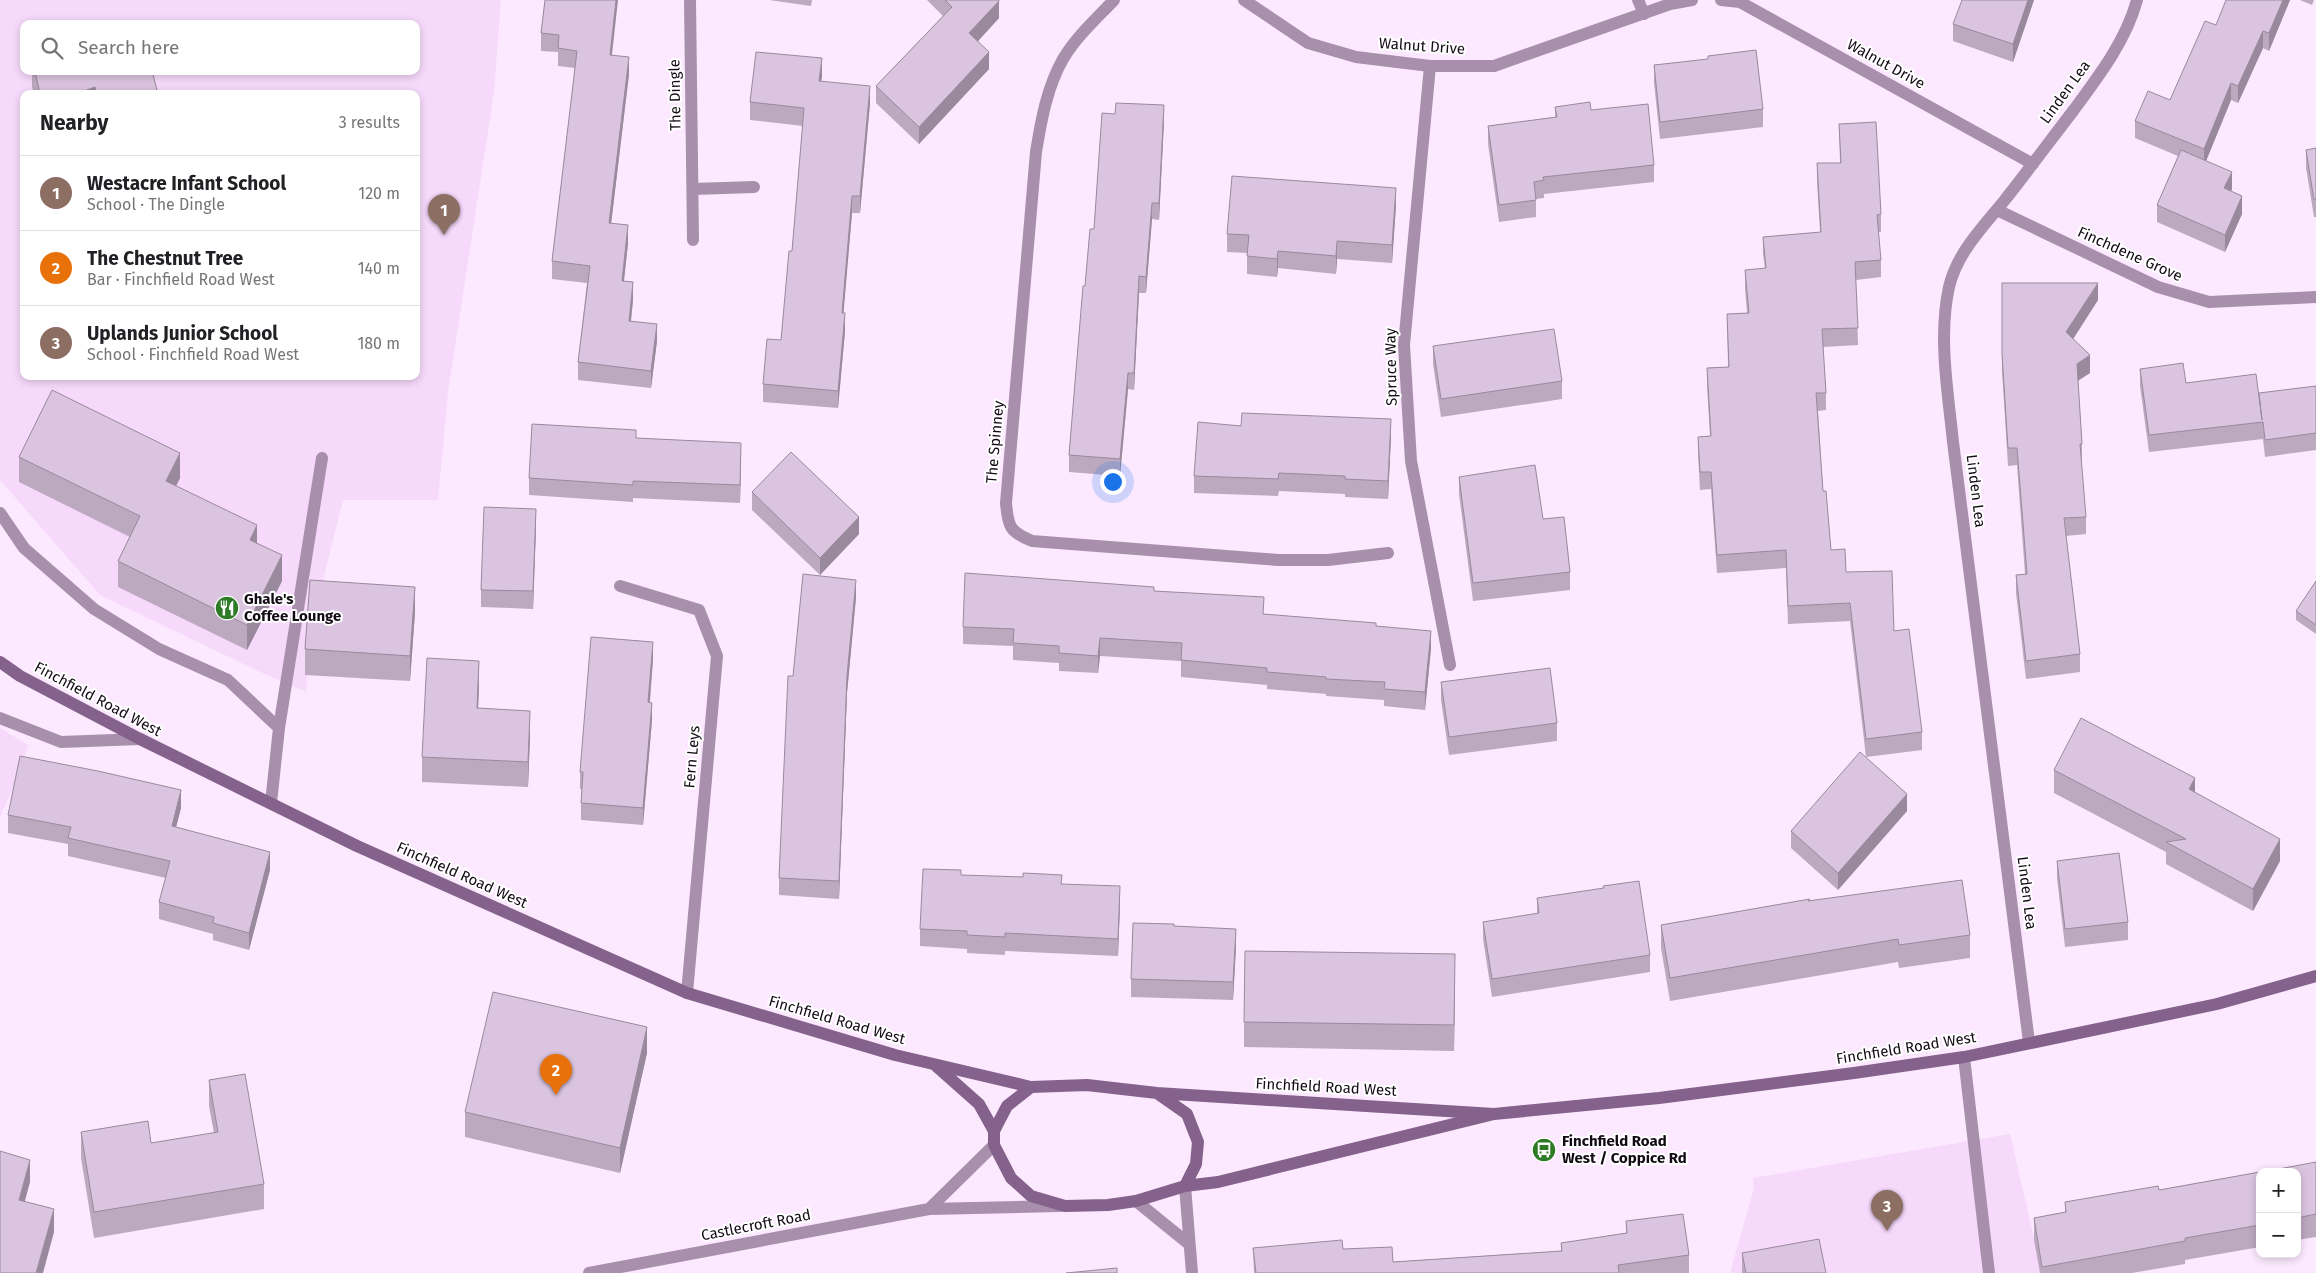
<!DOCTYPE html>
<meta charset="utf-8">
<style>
body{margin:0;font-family:"Fira Sans",sans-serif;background:#f6f6f6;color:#202124}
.controls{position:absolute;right:15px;bottom:15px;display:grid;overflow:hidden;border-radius:10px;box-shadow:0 2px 8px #0003}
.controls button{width:45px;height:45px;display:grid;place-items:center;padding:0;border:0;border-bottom:1px solid #e0e0e0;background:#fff;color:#202124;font:25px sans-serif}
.you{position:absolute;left:1112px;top:481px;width:18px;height:18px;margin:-12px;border:4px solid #fff;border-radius:50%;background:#1a73e8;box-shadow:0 0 0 8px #1a73e833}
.badge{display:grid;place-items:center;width:32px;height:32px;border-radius:50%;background:#7c3aed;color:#fff;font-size:16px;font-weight:700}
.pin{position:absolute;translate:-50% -41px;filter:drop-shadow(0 1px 2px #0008)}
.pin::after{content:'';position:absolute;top:26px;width:18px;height:15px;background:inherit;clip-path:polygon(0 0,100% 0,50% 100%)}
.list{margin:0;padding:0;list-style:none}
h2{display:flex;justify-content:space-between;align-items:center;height:65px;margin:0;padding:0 20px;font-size:21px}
h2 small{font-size:16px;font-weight:400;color:#757577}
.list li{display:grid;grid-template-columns:32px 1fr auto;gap:15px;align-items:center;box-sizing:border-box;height:75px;padding:0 20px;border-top:1px solid #e0e0e0}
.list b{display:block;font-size:19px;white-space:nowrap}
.list p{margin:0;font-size:16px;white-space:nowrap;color:#757577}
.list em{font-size:16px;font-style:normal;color:#757577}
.icon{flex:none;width:28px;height:28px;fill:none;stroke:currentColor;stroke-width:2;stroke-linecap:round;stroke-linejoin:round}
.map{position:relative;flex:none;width:2316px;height:1273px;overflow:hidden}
.search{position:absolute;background:#fff;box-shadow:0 2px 8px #0003;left:20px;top:20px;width:400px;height:55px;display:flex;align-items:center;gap:12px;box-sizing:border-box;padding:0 18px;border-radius:10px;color:#757577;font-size:19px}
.panel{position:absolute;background:#fff;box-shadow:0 2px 8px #0003;left:20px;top:90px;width:400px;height:290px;border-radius:10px}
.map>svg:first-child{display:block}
.built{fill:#f6d9fb;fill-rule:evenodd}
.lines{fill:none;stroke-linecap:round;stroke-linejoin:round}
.service{stroke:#a890ac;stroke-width:12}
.minor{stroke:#a890ac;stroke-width:12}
.tertiary{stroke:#a890ac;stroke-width:12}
.secondary{stroke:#85628b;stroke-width:12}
.wall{fill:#bca9c0}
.shaded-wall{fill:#99899c}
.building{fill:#dbc4df;stroke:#99899c}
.labels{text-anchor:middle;stroke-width:4;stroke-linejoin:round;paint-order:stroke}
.street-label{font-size:15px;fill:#120b14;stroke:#fff}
.poi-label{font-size:15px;font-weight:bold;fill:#120b14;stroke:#fff;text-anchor:start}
</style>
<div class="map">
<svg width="2316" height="1273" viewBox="0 0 2316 1273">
<rect width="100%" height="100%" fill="#fce9ff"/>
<path class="built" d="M0 0H501L494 92 448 392 438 500H343L312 624 306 692 256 670 100 595 0 480ZM24 24H416V71H24ZM24 94H416V376H24Z
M0 728 28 745 20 774 0 816Z
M2010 1134 2042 1273H1730L1754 1188 1753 1178Z"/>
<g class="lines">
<path class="service" d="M1638 0 1644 14
M0 513 24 548 94 609 159 649 228 680 279 728 271 803
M0 718 61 742 140 739
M279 728 322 458
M1964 1057 1989 1273"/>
<path class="minor" d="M690 0 693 240
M1114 0C1096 19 1076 37 1063 59 1047 87 1041 121 1036 152L1006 503C1008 527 1010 532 1032 541L1278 560H1328L1388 553
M1244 0 1308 43 1356 57 1430 66H1494L1670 4 1692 0
M1721 0 1740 2 2033 164
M1430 66 1404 345 1411 461 1450 665
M693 189 754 187
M1997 210 2158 287 2209 302 2316 297
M620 586 699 610 717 656 687 993
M2029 1042 1953 442C1948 392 1938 337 1949 287 1957 253 1982 228 2004 201 2027 172 2050 141 2073 111 2098 77 2126 41 2137 0
M1185 1186 1192 1273
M1136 1201 1189 1244"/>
<path class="tertiary" d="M929 1209 994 1145
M589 1273 929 1209 1060 1206"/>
<path class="secondary" d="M0 662 20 676 140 739 357 846 687 993 895 1055 1031 1087 1087 1085 1157 1093 1494 1114
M935 1065 979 1104 994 1131
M1031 1087 1007 1106 994 1131V1145L1011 1178 1031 1196 1065 1206 1108 1205 1136 1201 1185 1186 1218 1182 1494 1114 1659 1098 1854 1073 1964 1057 2217 1004 2316 976
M1157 1093 1187 1114 1198 1142 1196 1164 1185 1186"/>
</g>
<path class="wall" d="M545 0 612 55 629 74 611 224 628 243 624 281 633 300 631 321 657 341 651 388 578 380V362L587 283 552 279V261L575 68 558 66V52L541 51V33Z
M769 0H812L811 6Z
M927 0H999V18L978 41 989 69 919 144 876 103V86L943 16Z
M2034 0 2013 62 1953 41V24Z
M2290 0 2269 51 2263 48 2238 103 2231 100 2206 161 2232 189 2231 191 2242 214 2225 252 2157 222V205L2178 156 2135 138V121L2170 100 2216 25Z
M2300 0H2314L2312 5Z
M1654 65 1763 109V127L1660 139 1654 83Z
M32 71H152L158 94H34L32 87Z
M822 76 821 81 870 103 860 213H852L843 313 845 331 838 408 763 402V384L781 340 792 251 803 126 750 120V102Z
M1555 107 1591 110 1654 165V182L1544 194V198L1536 199V217L1499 222 1488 144V126L1555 117Z
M1164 121 1159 220 1152 219 1146 293H1139L1134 390 1128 389 1120 476 1069 472V455L1085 286Z
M1839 124 1881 214V232H1878L1881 260V277L1856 280 1858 345 1823 347 1826 393V410L1818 411 1823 491 1831 550 1846 572 1894 631 1922 732V750L1866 757 1850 621 1788 624 1786 568 1717 573 1711 489 1700 490 1698 454V437L1710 436 1707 386V368L1728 367 1727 314 1747 313 1745 288V270L1765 269 1763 254V237L1820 232 1817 181V163H1840Z
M2316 148V217H2314L2306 168V150Z
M1396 205 1392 263 1337 259 1336 274 1278 268 1277 277 1247 274V253L1227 252V234Z
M2002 283 2098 300 2073 339 2090 373 2078 381 2082 444V461H2081L2086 517V534L2066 536 2080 654V672L2026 679 2016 593V575L2025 574 2017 465 2008 466 2002 371Z
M1433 346 1562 381V399L1441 417 1433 364Z
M2140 369 2186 383 2259 395 2316 386V450L2265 457 2263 439 2149 452 2140 386Z
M1391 436 1388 499 1345 497V494L1279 491 1278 496 1194 493V476Z
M636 438 741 460 740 503 633 498V502L529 495V478Z
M19 457 180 478 176 486 257 543 282 581 247 650 118 587V561L130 537 19 482Z
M1459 477 1543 519 1570 572V590L1473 601 1459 494Z
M752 492 859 534 820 575 752 510Z
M536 527 533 609 481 607V590Z
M2316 581V634L2296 620V611Z
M1154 591 1264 614 1376 626 1431 648 1425 710 1384 706V700L1326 696V694L1267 689V685L1181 677V661L1100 656 1098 673 1059 671V663L1013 660V646L963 644V627Z
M856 597 847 693 839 899 779 895V878L793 676Z
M415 612 410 681 305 675V649Z
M653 659 650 703 652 720 643 825 581 820V803L582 789H580V772Z
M1441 682 1557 723V741L1449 755 1441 700Z
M479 687 478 708 530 736 528 787 422 782V757Z
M2054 770 2195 792 2280 861 2253 911 2166 864V852L2054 793Z
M181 808 176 827 270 870 249 950 213 940V934L159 919V902L166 878 68 856V844L8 833V815Z
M1907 811 1838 890 1791 848V831Z
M2057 861 2128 922V940L2065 947 2057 878Z
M961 875 1062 884 1120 903 1118 956 1005 951V955L967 953V949L920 946V929Z
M1537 898 1650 955V972L1492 997 1483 939V922L1537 914Z
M1810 901 1970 935V958L1899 968 1898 962 1670 1001 1661 948V925Z
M1174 926 1236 947 1233 1000 1131 997V979Z
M1455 979 1454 1051 1244 1047V1022Z
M647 1053 620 1173 465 1137V1112Z
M209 1080 264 1184V1209L94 1238 81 1158V1132L151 1143 214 1133 209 1106Z
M2316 1162V1237L2297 1240V1172Z
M2260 1172V1247L2185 1260V1264L2132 1273H2040L2034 1240V1218L2065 1212V1202L2159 1190Z
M1626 1221 1689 1255V1273H1254L1253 1248 1343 1249 1393 1262 1561 1251V1243L1626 1233Z
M1742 1253 1826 1273H1742Z"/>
<path class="shaded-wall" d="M616 0H618L610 72V55Z
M2028 0H2034L2013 62V44Z
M2283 0H2290L2269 51V33Z
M999 1V18L969 51V33Z
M2263 31V48L2238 103V86Z
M989 52V69L919 144V127Z
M629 57V74L609 241V223Z
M822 58V76L819 98V81Z
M2231 83V100L2204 166V149Z
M870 86V103L860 213V196Z
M95 87V94H76Z
M1164 105V121L1159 220V203Z
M2232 172V189L2224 206V188Z
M1396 188V205L1392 263V245Z
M852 196V213L842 331V313Z
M2242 196V214L2225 252V235Z
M1152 203V219L1146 293V277Z
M628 225V243L622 298V281Z
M1337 241V259L1336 274V256Z
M1278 251V268L1277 277V259Z
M1139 276V293L1134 390V373Z
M633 282V300L629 338V321Z
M2098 283V300L2066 350V332Z
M845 313V331L838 408V391Z
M657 324V341L651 388V371Z
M2090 355V373L2077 381V364Z
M1128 373V389L1120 476V459Z
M1391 419V436L1388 499V481Z
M741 443V460L740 503V485Z
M180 453V478L166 506V481Z
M536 509V527L533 609V591Z
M859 517V534L820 575V558Z
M257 525V550L250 540Z
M282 555V581L247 650V625Z
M856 580V597L847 693 839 899V881L847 676Z
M415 587V612L410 681V656Z
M1431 631V648L1425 710V692Z
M1100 638V656L1098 673V656Z
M653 642V659L648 720V702Z
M479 661V687L477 733V708Z
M652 703V720L643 825V808Z
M530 711V736L528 787V762Z
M2195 778V800L2189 789Z
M181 790V808L172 843V826Z
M1907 794V811L1838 890V873Z
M2280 839V861L2253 911V889Z
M270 852V870L249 950V933Z
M1120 886V903L1118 956V939Z
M1236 929V947L1233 1000V982Z
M1455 954V979L1454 1051V1025Z
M647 1027V1053L620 1173V1148Z
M30 1160V1182L19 1223V1200Z
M54 1209V1232L43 1273H36Z"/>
<path class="building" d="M545 0H616L610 55 629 57 609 223 628 225 622 281 633 282 629 321 657 324 651 371 578 362 590 266 552 261 577 51 558 48 559 35 541 33Z
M945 0H999V1L969 33 989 52 919 127 876 86 952 7Z
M1962 0H2028L2013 44 1953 24Z
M2226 0H2283L2269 33 2263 31 2238 86 2231 83 2204 149 2135 121 2148 91 2170 100 2205 21 2216 25Z
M1756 50 1763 109 1660 122 1654 65 1708 59V56Z
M756 52 822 58 819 81 870 86 860 196H852L842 313H845L838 391 763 384 767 339 781 340 789 251H792L804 108 750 102Z
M35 71H152L158 94H97L95 87 76 94H40Z
M1590 102 1591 110 1648 104 1654 165 1543 177 1544 180 1534 182 1536 200 1499 205 1488 126 1557 117 1555 107Z
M1116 103 1164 105 1159 203H1152L1146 277 1139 276 1134 373H1128L1120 459 1069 455 1083 286H1085L1090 229H1094L1102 113 1115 114Z
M1876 122 1881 214 1877 215 1881 260 1855 262 1858 328 1822 329 1826 393H1816L1823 491H1826L1831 550 1845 549 1846 572 1892 571 1894 631 1909 629 1922 732 1866 739 1850 603 1788 606 1786 550 1717 555 1711 472H1700L1698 437 1711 436 1707 368 1729 367 1727 314 1749 313 1745 270 1766 268 1763 237 1821 232 1817 163H1841L1839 124Z
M2316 148V199L2314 200 2306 150Z
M2181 150 2232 172 2224 188 2242 196 2225 235 2157 205Z
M1232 176 1396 188 1392 245 1337 241 1336 256 1278 251 1277 259 1247 256 1249 235 1227 234Z
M2002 283H2098L2066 332 2090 355 2077 364 2082 444H2080L2086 517 2064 518 2080 654 2026 661 2016 575 2027 574 2017 448H2008L2002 354Z
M1554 329 1562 381 1441 399 1433 346Z
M2183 363 2186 383 2256 374 2262 420 2259 393 2316 386V433L2265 440 2263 422 2149 435 2140 369Z
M52 390 180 453 166 481 257 525 250 540 282 555 247 625 118 561 140 516 19 457Z
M1242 413 1391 419 1388 481 1345 479V476L1279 473 1278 479 1194 476 1198 422 1241 426Z
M532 424 636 430V438L741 443 740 485 633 481V485L529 478Z
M791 452 859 517 820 558 752 492Z
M1535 465 1543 519 1564 517 1570 572 1473 583 1459 477Z
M484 507 536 509 533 591 481 590Z
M965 573 1154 587V591L1264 597 1263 614 1376 623V626L1431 631 1425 692 1384 689 1385 682 1326 679V677L1267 672V668L1181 660 1182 643 1100 638 1098 656 1059 653V646L1013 643 1014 629 963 627Z
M803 574 856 580 847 676 839 881 779 878 788 676H793Z
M310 580 415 587 410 656 305 649Z
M2316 581V625L2296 611Z
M591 637 653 642 648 702 652 703 643 808 581 803 583 772H580Z
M427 658 479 661 477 708 530 711 528 762 422 757Z
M1550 668 1557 723 1449 737 1441 682Z
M2081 718 2195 778 2189 789 2280 839 2253 889 2166 842 2186 839 2054 770Z
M1860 752 1907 794 1838 873 1791 831Z
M20 756 98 771 181 790 172 826 270 852 249 933 213 923 214 917 159 902 170 861 68 838 71 827 8 815Z
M2119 853 2128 922 2065 929 2057 861Z
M923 869 961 870V875L1023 877V873L1062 875 1061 884 1120 886 1118 939 1005 933V937L967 935V931L920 929Z
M1962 880 1970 935 1899 945 1898 939 1670 978 1661 925 1810 899 1808 901Z
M1639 881 1650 955 1492 979 1483 922 1539 913 1537 898 1604 888 1603 886Z
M1133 923 1174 924V926L1236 929 1233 982 1131 979Z
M1245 951 1455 954 1454 1025 1244 1022Z
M493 992 647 1027 620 1148 465 1112Z
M245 1074 264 1184 94 1212 81 1132 148 1121 151 1143 218 1132 209 1080Z
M0 1151 30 1160 19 1200 54 1209 36 1273H0Z
M2316 1162V1214L2297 1218V1172H2263Z
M2260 1172V1225L2185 1238V1241L2042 1267 2034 1218 2066 1212 2065 1202 2158 1186 2159 1190Z
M1683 1214 1689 1255 1618 1265 1619 1273H1256L1253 1248 1342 1240 1343 1249 1392 1247 1393 1262 1562 1251 1561 1243 1627 1233 1626 1221Z
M1819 1239 1826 1273H1746L1742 1253Z
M1117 1268V1273H1066Z"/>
<defs>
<g id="restaurant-disc" transform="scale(1.25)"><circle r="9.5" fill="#2d7b24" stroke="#fff"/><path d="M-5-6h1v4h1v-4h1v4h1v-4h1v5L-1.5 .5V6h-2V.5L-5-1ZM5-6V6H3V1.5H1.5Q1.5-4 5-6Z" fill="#fff"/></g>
<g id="bus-disc" transform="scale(1.25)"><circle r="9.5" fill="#2d7b24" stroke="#fff"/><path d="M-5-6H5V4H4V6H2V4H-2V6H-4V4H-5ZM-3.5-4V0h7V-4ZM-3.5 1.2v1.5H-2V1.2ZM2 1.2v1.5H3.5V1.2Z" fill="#fff"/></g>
</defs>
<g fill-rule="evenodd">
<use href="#restaurant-disc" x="227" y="608"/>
<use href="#bus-disc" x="1544" y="1150"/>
</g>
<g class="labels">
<g class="street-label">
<text transform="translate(1422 46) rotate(4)" y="5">Walnut Drive</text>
<text transform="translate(1886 64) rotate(29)" y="5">Walnut Drive</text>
<text transform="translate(2065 92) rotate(-54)" y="5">Linden Lea</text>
<text transform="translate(675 95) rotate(-91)" y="5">The Dingle</text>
<text transform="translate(2130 254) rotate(24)" y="5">Finchdene Grove</text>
<text transform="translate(1391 367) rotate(-91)" y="5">Spruce Way</text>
<text transform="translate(995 442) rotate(-85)" y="5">The Spinney</text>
<text transform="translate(1976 491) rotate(83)" y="5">Linden Lea</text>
<text transform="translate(98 699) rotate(28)" y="5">Finchfield Road West</text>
<text transform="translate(692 757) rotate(-85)" y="5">Fern Leys</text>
<text transform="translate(462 875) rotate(24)" y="5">Finchfield Road West</text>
<text transform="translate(2027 893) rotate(83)" y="5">Linden Lea</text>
<text transform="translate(837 1020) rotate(16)" y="5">Finchfield Road West</text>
<text transform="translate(1906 1048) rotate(-9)" y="5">Finchfield Road West</text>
<text transform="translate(1326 1087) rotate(3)" y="5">Finchfield Road West</text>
<text transform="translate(756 1225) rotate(-11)" y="5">Castlecroft Road</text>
</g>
<g class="poi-label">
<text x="244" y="604">Ghale's<tspan x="244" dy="17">Coffee Lounge</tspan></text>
<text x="1562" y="1146">Finchfield Road<tspan x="1562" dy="17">West / Coppice Rd</tspan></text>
</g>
</g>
</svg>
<div class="controls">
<button>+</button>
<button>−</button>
</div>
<div class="you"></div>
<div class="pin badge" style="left:444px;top:235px;background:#8d6e63">1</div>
<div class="pin badge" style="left:556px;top:1095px;background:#e8710a">2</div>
<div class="pin badge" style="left:1887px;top:1231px;background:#8d6e63">3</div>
<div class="search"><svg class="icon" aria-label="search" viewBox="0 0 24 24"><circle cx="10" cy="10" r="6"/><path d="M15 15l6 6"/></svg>Search here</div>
<section class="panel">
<h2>Nearby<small>3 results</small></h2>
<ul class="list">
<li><span class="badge" style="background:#8d6e63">1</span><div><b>Westacre Infant School</b><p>School · The Dingle</p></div><em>120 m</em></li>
<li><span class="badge" style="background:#e8710a">2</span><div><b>The Chestnut Tree</b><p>Bar · Finchfield Road West</p></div><em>140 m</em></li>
<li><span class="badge" style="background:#8d6e63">3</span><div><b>Uplands Junior School</b><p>School · Finchfield Road West</p></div><em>180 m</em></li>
</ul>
</section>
</div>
